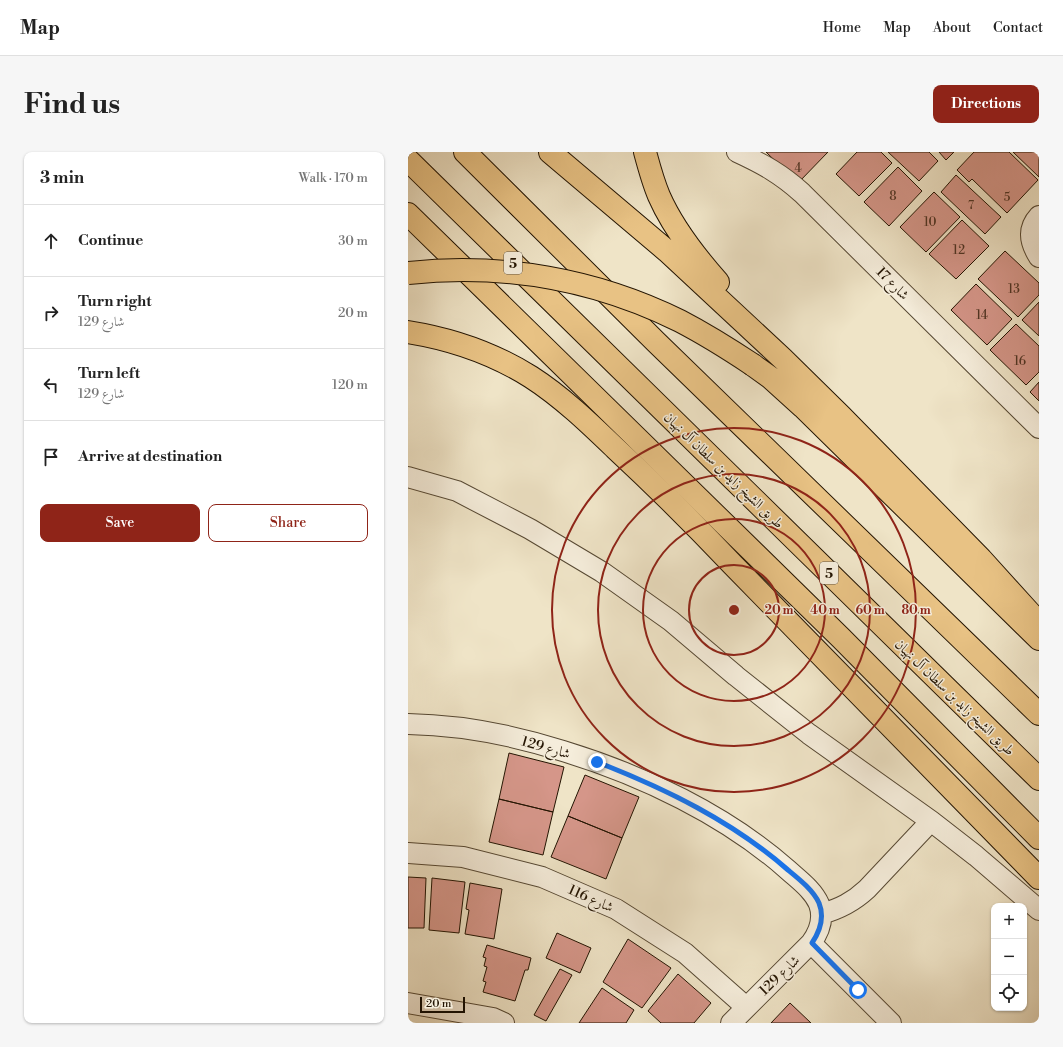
<!DOCTYPE html>
<meta charset="utf-8">
<style>
body{margin:0;font-family:"Libre Bodoni",Amiri,serif;background:#f6f6f6;color:#222}
.controls{position:absolute;right:12px;bottom:12px;display:grid;overflow:hidden;border-radius:8px;box-shadow:0 1px 3px #0004}
.controls button{width:36px;height:36px;display:grid;place-items:center;padding:0;border:0;border-bottom:1px solid #e0e0e0;background:#fff;color:#222;font:20px sans-serif}
.scale{position:absolute;left:12px;bottom:10px;width:45px;box-sizing:border-box;padding-left:4px;border:2px solid #231402;border-top:0;font-size:11px;line-height:14px;white-space:nowrap;color:#231402;-webkit-text-stroke:3px #f5eddb;paint-order:stroke}
.stop{position:absolute;width:12px;height:12px;margin:-9px;border:3px solid #1a73e8;border-radius:50%;background:#fff}
.stop.end{background:#1a73e8;border-color:#fff;box-shadow:0 1px 4px #0008}
.list{margin:0;padding:0;list-style:none}
h2{display:flex;justify-content:space-between;align-items:center;height:52px;margin:0;padding:0 16px;font-size:17px}
h2 small{font-size:13px;font-weight:400;color:#767676}
.list li{display:grid;grid-template-columns:26px 1fr auto;gap:12px;align-items:center;box-sizing:border-box;height:72px;padding:0 16px;border-top:1px solid #e0e0e0}
.list b{display:block;font-size:15px;white-space:nowrap}
.list p{margin:0;font-size:13px;white-space:nowrap;color:#767676}
.list em{font-size:13px;font-style:normal;color:#767676}
.actions{display:flex;gap:8px;padding:12px 16px}
.actions a{flex:1;padding:9px 0;border:1px solid #8f2418;border-radius:8px;text-align:center;font-size:14px;color:#8f2418}
.actions .main{background:#8f2418;color:#fff}
.icon{flex:none;width:22px;height:22px;fill:none;stroke:currentColor;stroke-width:2;stroke-linecap:round;stroke-linejoin:round}
.map{position:relative;flex:none;width:631px;height:871px;overflow:hidden;border-radius:8px}
header{display:flex;align-items:center;gap:24px;box-sizing:border-box;height:56px;padding:0 20px;background:#fff;border-bottom:1px solid #e0e0e0}
header strong{font-size:19px}
nav{display:flex;gap:22px;margin-inline-start:auto;font-size:14px}
.intro{display:flex;align-items:center;justify-content:space-between;box-sizing:border-box;height:96px;padding:0 24px}
h1{margin:0;font-size:28px}
.button{padding:10px 18px;border-radius:8px;background:#8f2418;color:#fff;font-size:14px;font-weight:700}
main{display:flex;gap:24px;padding:0 24px}
aside{flex:1;background:#fff;border-radius:8px;box-shadow:0 1px 3px #0004}
.map>svg:first-child{display:block}
.building{fill:#d59689;stroke:#231402}
.lines{fill:none;stroke-linecap:round;stroke-linejoin:round}
.minor-casing{stroke:#564833;stroke-width:22}
.major-casing{stroke:#231402;stroke-width:24}
.highway-casing{stroke:#231402;stroke-width:24}
.minor{stroke:#f5eddb;stroke-width:20}
.major{stroke:#e8c284;stroke-width:22}
.highway{stroke:#e8c284;stroke-width:22}
.major-bridge-casing{stroke:#231402;stroke-width:24;stroke-linecap:butt}
.major-bridge{stroke:#e8c284;stroke-width:22}
.route{stroke:#1a73e8;stroke-width:5}
.ring{fill:none;stroke:#8f2418;stroke-width:2}
.labels{text-anchor:middle;stroke-width:3;stroke-linejoin:round;paint-order:stroke}
.number-label{font-size:12px;fill:#503424}
.shield{fill:#f5eddb;stroke:#625543;stroke-width:1}
.shield-label{font-size:13px;font-weight:bold;fill:#231402}
.street-label{font-size:14px;fill:#231402;stroke:#f5eddb}
.centre{fill:#8f2418;stroke:#f5eddb;stroke-width:2}
.ring-label{font-size:12px;text-anchor:middle;font-weight:bold;fill:#8f2418;stroke:#f5eddb;stroke-width:3;stroke-linejoin:round;paint-order:stroke}
</style>
<header>
<strong>Map</strong>
<nav><a>Home</a><a>Map</a><a>About</a><a>Contact</a></nav>
</header>
<div class="intro"><h1>Find us</h1><a class="button">Directions</a></div>
<main>
<aside>
<h2>3 min<small>Walk · 170 m</small></h2>
<ul class="list">
<li><svg class="icon" aria-label="ahead" viewBox="0 0 24 24"><path d="M12 20V5M6 11l6-6 6 6"/></svg><div><b>Continue</b></div><em>30 m</em></li>
<li><svg class="icon" aria-label="right" viewBox="0 0 24 24"><path d="M7 20v-9h11M14 6l5 5-5 5"/></svg><div><b>Turn right</b><p>شارع 129</p></div><em>20 m</em></li>
<li><svg class="icon" aria-label="left" viewBox="0 0 24 24"><path d="M17 20v-9H6M10 6l-5 5 5 5"/></svg><div><b>Turn left</b><p>شارع 129</p></div><em>120 m</em></li>
<li><svg class="icon" aria-label="arrive" viewBox="0 0 24 24"><path d="M6 21V4h12l-3 4 3 4H6"/></svg><div><b>Arrive at destination</b></div></li>
</ul>
<div class="actions"><a class="main">Save</a><a>Share</a></div>
</aside>
<div class="map">
<svg width="631" height="871" viewBox="0 0 631 871">
<rect width="100%" height="100%" fill="#efe4c7"/>
<filter id="stains"><feTurbulence type="fractalNoise" baseFrequency=".005" numOctaves="4"/><feColorMatrix values="0 0 0 0 .2 0 0 0 0 .09 0 0 0 0 .02 0 0 0 .5 -.17"/></filter>
<radialGradient id="worn" r=".72"><stop offset=".6" stop-color="#630" stop-opacity="0"/><stop offset="1" stop-color="#630" stop-opacity=".3"/></radialGradient>
<path class="building" d="M358 0H420L390 31Z
M449 0H473L484 11 451 44 428 22Z
M480 0H521L530 9 511 29Z
M531 0H546L538 8Z
M566 0H601L630 28 599 61 564 27 561 30 549 18Z
M605 0H631V25Z
M490 15 514 39 481 74 456 50Z
M548 23 593 65 577 82 533 40Z
M526 40 552 65 518 100 492 75Z
M554 68 581 94 548 127 521 102Z
M597 99 631 131V143L610 165 570 127Z
M568 132 604 167 579 193 543 158Z
M631 150V184L614 168Z
M608 172 631 194V220L618 233 582 198Z
M631 230V249L622 240Z
M101 601 156 615 145 660 91 647Z
M177 623 231 645 214 686 160 664Z
M91 647 145 660 135 703 81 690Z
M160 664 214 686 198 727 143 705Z
M0 725 18 726 16 776H0Z
M24 726 57 730 51 781 21 778Z
M62 731 94 737 86 787 57 782 61 758 58 757Z
M149 781 183 796 172 821 138 806Z
M220 787 263 816 234 856 195 830Z
M79 793 123 806 120 818H117L107 849 75 840 78 830 75 829 79 815 76 814 78 806 75 805Z
M152 817 164 823 138 869 126 863Z
M270 822 303 851 286 871H253L240 859Z
M194 836 226 858 218 871H171Z
M382 851 403 871H363Z"/>
<g class="lines">
<g class="minor-casing">
<path id="minor" d="M329 0C355 12 373 22 394 41L631 276
M631 64C619 77 622 91 631 105
M0 325 49 339 122 377 194 420 263 469 328 524 401 582 523 669 568 704 631 758
M0 572C52 573 105 583 155 599 234 623 318 663 380 718 391 728 405 738 411 752 416 766 412 779 403 791L323 871
M0 701 55 705 134 725 208 757 277 801 338 855
M413 762C432 757 445 750 459 737L523 669
M403 791 483 871
M0 851 85 866 96 871"/>
</g>
<g class="major-casing">
<path id="major" d="M142 0 259 99 375 207 433 264 573 407 631 471
M237 0C241 15 245 30 251 44 265 76 287 104 310 130
M0 180C44 187 85 201 123 225 154 245 181 271 207 296 248 334 287 373 325 413 427 517 528 622 631 726
M345 213 363 226 395 255 631 487"/>
</g>
<g class="highway-casing">
<path id="highway" d="M57 0 248 190 631 562
M0 8 631 627
M0 62 433 486 631 686"/>
</g>
<use href="#minor" class="minor"/>
<use href="#major" class="major"/>
<use href="#highway" class="highway"/>
<g class="major-bridge-casing">
<path id="major-bridge" d="M0 121C94 111 187 127 272 169 297 182 321 197 345 213"/>
</g>
<use href="#major-bridge" class="major-bridge"/>
</g>
<g class="lines">
<path class="route" d="M189 610C258 637 324 669 380 718 391 727 405 738 411 751 417 766 412 779 404 791L450 838"/>
</g>
<g class="ring">
<circle cx="326" cy="458" r="45"/>
<circle cx="326" cy="458" r="91"/>
<circle cx="326" cy="458" r="136"/>
<circle cx="326" cy="458" r="182"/>
</g>
<g class="labels">
<g class="number-label">
<text x="390" y="20">4</text>
<text x="485" y="48">8</text>
<text x="599" y="49">5</text>
<text x="563" y="57">7</text>
<text x="522" y="74">10</text>
<text x="551" y="102">12</text>
<text x="606" y="141">13</text>
<text x="574" y="167">14</text>
<text x="612" y="213">16</text>
</g>
<g class="shield">
<rect x="96" y="100" width="18" height="22" rx="3"/>
<rect x="412" y="410" width="18" height="22" rx="3"/>
</g>
<g class="shield-label">
<text x="105" y="116">5</text>
<text x="421" y="426">5</text>
</g>
<g class="street-label">
<text transform="translate(485 131) rotate(45)" y="5">شارع 17</text>
<text transform="translate(316 318) rotate(44)" y="5">طريق الشيخ زايد بن سلطان آل نهيان</text>
<text transform="translate(547 545) rotate(44)" y="5">طريق الشيخ زايد بن سلطان آل نهيان</text>
<text transform="translate(138 595) rotate(16)" y="5">شارع 129</text>
<text transform="translate(183 746) rotate(24)" y="5">شارع 116</text>
<text transform="translate(371 823) rotate(-44)" y="5">شارع 129</text>
</g>
</g>
<circle cx="326" cy="458" r="6" class="centre"/>
<g class="ring-label">
<text x="371" y="462">20 m</text>
<text x="417" y="462">40 m</text>
<text x="462" y="462">60 m</text>
<text x="508" y="462">80 m</text>
</g>
<rect width="100%" height="100%" filter="url(#stains)"/>
<rect width="100%" height="100%" fill="url(#worn)"/>
</svg>
<div class="controls">
<button>+</button>
<button>−</button>
<button><svg class="icon" aria-label="locate" viewBox="0 0 24 24"><circle cx="12" cy="12" r="6"/><path d="M12 2v4M12 18v4M2 12h4M18 12h4"/></svg></button>
</div>
<div class="scale">20 m</div>
<div class="stop" style="left:450px;top:838px"></div>
<div class="stop end" style="left:189px;top:610px"></div>
</div>
</main>
